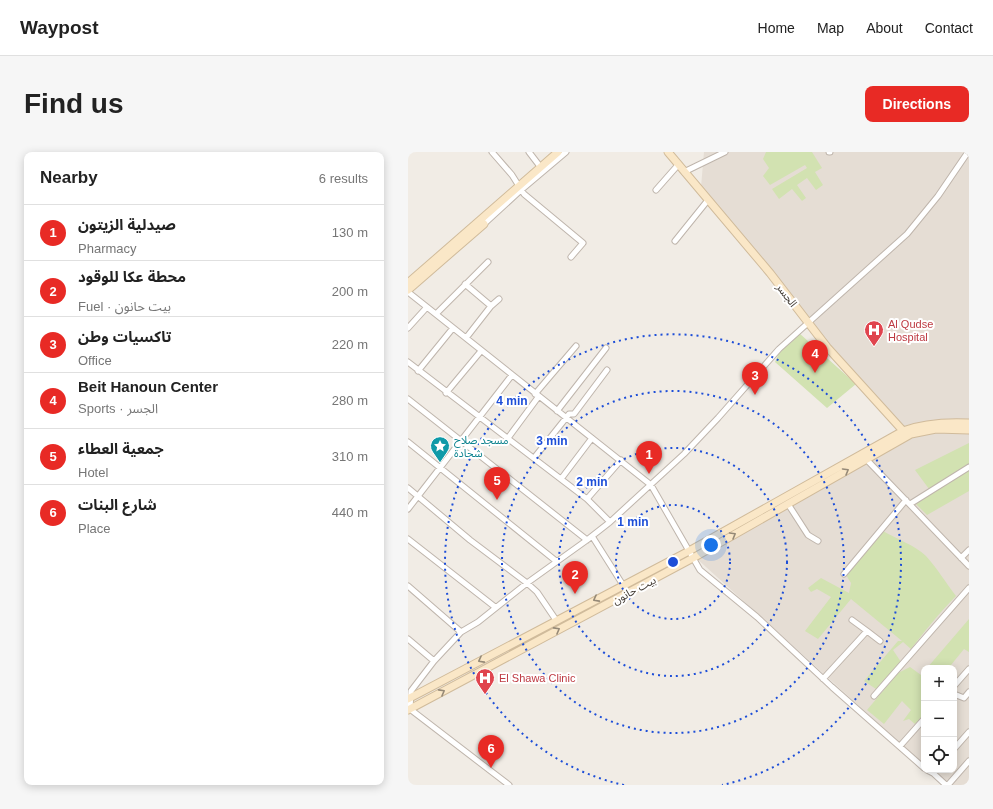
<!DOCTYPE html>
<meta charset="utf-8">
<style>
body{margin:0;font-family:Helvetica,"Noto Sans Arabic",sans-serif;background:#f6f6f6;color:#222}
.controls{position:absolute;right:12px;bottom:12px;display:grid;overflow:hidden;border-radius:8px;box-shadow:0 2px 10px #0003}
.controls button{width:36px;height:36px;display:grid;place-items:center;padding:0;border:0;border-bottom:1px solid #e0e0e0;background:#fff;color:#222;font:20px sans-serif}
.you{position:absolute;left:303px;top:393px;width:14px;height:14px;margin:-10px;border:3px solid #fff;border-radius:50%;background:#1a73e8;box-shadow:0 0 0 6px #1a73e833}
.badge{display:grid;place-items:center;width:26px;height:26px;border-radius:50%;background:#e82a25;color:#fff;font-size:13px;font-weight:700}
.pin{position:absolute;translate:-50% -33px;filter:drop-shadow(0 1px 2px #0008)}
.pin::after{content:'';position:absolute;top:21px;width:14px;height:12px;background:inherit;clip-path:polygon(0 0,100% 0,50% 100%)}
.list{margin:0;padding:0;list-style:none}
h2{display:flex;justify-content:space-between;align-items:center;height:52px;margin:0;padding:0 16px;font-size:17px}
h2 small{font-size:13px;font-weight:400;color:#767676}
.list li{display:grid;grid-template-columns:26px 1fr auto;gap:12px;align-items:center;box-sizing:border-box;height:56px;padding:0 16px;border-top:1px solid #e0e0e0}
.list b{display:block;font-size:15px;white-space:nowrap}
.list p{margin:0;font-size:13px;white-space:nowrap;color:#767676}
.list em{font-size:13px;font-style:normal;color:#767676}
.icon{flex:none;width:22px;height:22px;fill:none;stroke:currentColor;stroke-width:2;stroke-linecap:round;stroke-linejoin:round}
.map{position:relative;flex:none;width:561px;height:633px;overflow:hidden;border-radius:8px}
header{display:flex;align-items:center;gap:24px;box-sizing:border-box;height:56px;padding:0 20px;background:#fff;border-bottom:1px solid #e0e0e0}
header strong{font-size:19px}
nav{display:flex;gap:22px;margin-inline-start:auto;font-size:14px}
.intro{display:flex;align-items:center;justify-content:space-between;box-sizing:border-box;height:96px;padding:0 24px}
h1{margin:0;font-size:28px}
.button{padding:10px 18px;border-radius:8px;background:#e82a25;color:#fff;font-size:14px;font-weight:700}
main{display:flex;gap:24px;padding:0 24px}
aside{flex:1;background:#fff;border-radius:8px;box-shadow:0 2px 10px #0003}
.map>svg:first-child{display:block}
.residential{fill:#e5ddd4}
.green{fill:#d2e2b1}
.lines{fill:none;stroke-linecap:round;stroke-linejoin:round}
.street-casing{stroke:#bfb5ac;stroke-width:7}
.secondary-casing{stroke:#d0bb9b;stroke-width:9}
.street{stroke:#fff;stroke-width:5}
.secondary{stroke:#fae7c7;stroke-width:7}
.oneway{stroke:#958977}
.ring{fill:none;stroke:#1d4ed8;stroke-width:2;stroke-dasharray:2 4}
.labels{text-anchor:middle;stroke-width:4;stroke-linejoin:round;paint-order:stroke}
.street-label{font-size:11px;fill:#433c35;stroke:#fff}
.health-label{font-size:11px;fill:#be3a42;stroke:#fff;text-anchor:start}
.culture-label{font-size:11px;fill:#0d838f;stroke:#fff;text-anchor:start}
.centre{fill:#1d4ed8;stroke:#fff;stroke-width:2}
.ring-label{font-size:12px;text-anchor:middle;font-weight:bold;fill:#1d4ed8;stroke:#fff;stroke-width:4;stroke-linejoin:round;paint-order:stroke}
</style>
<header>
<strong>Waypost</strong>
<nav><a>Home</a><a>Map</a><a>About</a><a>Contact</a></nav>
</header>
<div class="intro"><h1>Find us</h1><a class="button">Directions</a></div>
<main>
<aside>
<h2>Nearby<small>6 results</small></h2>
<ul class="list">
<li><span class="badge">1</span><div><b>صيدلية الزيتون</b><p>Pharmacy</p></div><em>130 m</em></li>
<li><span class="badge">2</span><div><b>محطة عكا للوقود</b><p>Fuel · بيت حانون</p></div><em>200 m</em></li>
<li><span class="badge">3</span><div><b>تاكسيات وطن</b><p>Office</p></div><em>220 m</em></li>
<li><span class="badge">4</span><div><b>Beit Hanoun Center</b><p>Sports · الجسر</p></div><em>280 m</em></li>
<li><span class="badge">5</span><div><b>جمعية العطاء</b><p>Hotel</p></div><em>310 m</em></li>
<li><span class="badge">6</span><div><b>شارع البنات</b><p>Place</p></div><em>440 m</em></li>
</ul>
</aside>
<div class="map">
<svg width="561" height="633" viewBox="0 0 561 633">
<rect width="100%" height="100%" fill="#f1ece5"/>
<path class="residential" d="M296 0H561V633H538L522 618H546V516H516V613L287 405 504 284 429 202 293 35Z"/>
<path class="green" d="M358 0H404L414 16 407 20 415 33 408 38 399 26 389 33 398 46 394 49 384 37 371 47 364 37 399 16 397 13 362 33 355 24 361 16 355 7Z
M391 181 448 232 419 256 367 210 371 201Z
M561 291V339L519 363 508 352 524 341 507 318Z
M475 379C489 387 506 393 518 404 529 416 538 431 548 444 531 461 517 479 503 497L495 490 485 498 493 510 468 537 456 529 490 489H494L443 447 410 487 397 479 423 445 409 437 403 440 400 436 413 426 441 441 443 431 438 423Z
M561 467V500L556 497 543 513 546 516H519Z
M502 515 513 523 516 519V562L507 572 501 567 495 569 503 558 494 549 476 572 459 558 490 521Z"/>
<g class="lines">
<g class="street-casing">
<path id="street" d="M84 0 104 23 116 42 175 91 163 105
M121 0 134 17
M421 0H422
M276 20 317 0
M248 38 270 13
M76 72 113 38 158 0
M267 89 300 48
M57 132 83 154 58 186
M0 140 243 333 292 418 349 465 424 535 516 616
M83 154 91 147
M28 162 80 110
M0 176 19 155
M0 210 179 347 202 370
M10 219 45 176
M38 241 73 199
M127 242 168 194
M0 247 179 388
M149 259 198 196
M100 286 131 244
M0 290 148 409
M126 306 158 266 161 262H166L199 218
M459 308 561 414
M153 327 184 286
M0 336 62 388 119 431 129 440 148 468
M179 347 213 308
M380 352 400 383 410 389
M502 352 561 315
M0 357 104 223
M184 384 220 441
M0 387 87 455
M553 406 561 398
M436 422 498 348
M0 434 53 480
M459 479 472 489
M0 487 26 509
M415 527 459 479 444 468
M546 534 561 517
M546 542 556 546 561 540
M466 544 561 436
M492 594 516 567
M546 597 561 580
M519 618 525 621 538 633
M101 633 2 557 3 539 26 509 53 480 70 470 119 431 179 388 202 370 276 302 310 266 371 197 499 82 530 44 560 0
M540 633 561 609"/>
</g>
<g class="secondary-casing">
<path id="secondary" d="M260 0 362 121 419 195 497 281
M0 131 150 0
M0 138 76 72
M0 547 281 399 495 279C516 271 539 270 561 271
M0 558 285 406 503 282 528 277 561 278"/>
</g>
<use href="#street" class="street"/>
<use href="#secondary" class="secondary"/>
</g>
<defs><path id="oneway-chevron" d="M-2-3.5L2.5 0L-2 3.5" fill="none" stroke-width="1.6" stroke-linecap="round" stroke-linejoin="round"/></defs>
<g class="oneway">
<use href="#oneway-chevron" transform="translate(438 319) rotate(-30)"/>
<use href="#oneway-chevron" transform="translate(325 383) rotate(-30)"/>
<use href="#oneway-chevron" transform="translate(188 447) rotate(152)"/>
<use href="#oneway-chevron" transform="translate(149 478) rotate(-29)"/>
<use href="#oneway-chevron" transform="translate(73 508) rotate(152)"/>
<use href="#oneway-chevron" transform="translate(34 540) rotate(-29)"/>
</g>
<g class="ring">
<circle cx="265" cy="410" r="57"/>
<circle cx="265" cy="410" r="114"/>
<circle cx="265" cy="410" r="171"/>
<path d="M216 633A228 228 0 1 1 314 633"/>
</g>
<defs>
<g id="hospital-pin" transform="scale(1)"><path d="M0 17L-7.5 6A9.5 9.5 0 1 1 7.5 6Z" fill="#e0444e" stroke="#fff"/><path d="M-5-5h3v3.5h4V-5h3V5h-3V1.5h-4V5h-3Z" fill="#fff"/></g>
<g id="sight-pin" transform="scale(1)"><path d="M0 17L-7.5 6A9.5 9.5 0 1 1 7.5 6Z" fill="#0f9aa8" stroke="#fff"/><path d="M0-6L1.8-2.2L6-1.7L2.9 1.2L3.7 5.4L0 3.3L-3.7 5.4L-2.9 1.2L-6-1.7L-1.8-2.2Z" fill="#fff"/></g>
</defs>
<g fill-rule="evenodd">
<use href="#hospital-pin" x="466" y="178"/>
<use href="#sight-pin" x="32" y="294"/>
<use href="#hospital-pin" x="77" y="526"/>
</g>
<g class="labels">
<g class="street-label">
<text transform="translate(379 143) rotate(53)" y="4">الجسر</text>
<text transform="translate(226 438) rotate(-28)" y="4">بيت حانون</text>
</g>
<g class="health-label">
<text x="480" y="176">Al Qudse<tspan x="480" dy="13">Hospital</tspan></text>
<text x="91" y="530">El Shawa Clinic</text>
</g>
<g class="culture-label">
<text x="46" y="292">مسجد صلاح<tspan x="46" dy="13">شحادة</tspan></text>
</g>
</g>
<circle cx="265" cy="410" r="6" class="centre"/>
<g class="ring-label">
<text x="104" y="253">4 min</text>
<text x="144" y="293">3 min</text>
<text x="184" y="334">2 min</text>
<text x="225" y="374">1 min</text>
</g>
</svg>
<div class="controls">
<button>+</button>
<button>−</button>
<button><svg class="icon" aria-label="locate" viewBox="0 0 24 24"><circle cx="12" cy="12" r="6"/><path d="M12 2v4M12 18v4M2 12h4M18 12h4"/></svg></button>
</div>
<div class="you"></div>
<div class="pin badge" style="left:241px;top:322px">1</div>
<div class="pin badge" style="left:167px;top:442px">2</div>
<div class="pin badge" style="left:347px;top:243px">3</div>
<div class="pin badge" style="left:407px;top:221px">4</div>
<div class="pin badge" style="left:89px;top:348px">5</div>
<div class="pin badge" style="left:83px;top:616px">6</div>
</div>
</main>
